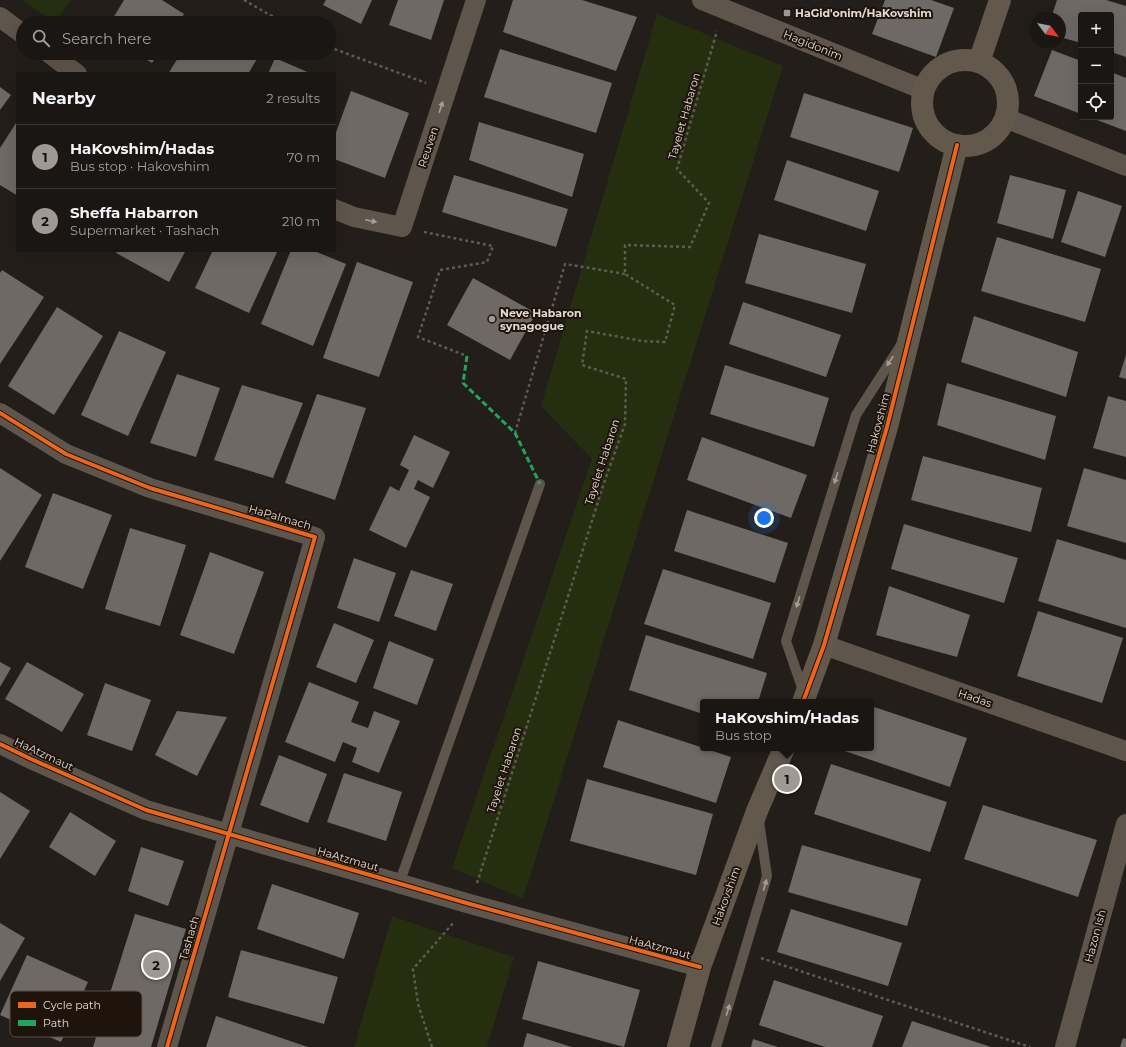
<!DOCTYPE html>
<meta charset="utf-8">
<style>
body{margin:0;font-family:Montserrat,sans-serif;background:#231f1c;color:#f1f3f6}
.controls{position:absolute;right:12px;top:12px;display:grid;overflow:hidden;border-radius:4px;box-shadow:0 4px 16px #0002}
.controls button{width:36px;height:36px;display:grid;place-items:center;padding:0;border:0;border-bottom:1px solid #383533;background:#1a1613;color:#f1f3f6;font:20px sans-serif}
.compass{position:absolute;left:1030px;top:12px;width:36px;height:36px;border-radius:50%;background:#1a1613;box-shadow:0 4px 16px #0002;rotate:122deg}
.you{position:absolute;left:764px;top:518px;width:14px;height:14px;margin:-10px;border:3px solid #fff;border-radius:50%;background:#1a73e8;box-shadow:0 0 0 6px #1a73e833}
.badge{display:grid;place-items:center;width:26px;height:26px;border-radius:50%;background:#9f9893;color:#111;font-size:13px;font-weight:700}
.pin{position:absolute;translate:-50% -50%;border:2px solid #fff;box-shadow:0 1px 4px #0006}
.popup{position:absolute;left:700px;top:699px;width:174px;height:52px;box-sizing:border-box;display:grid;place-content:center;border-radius:4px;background:#1a1613;filter:drop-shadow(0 1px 3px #0005);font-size:13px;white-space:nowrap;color:#9f9fa0}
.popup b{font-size:15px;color:#f1f3f6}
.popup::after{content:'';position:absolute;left:50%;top:100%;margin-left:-8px;border:8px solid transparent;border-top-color:#1a1613}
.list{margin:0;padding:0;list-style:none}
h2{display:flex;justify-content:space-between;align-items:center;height:52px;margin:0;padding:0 16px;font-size:17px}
h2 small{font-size:13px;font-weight:400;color:#9f9fa0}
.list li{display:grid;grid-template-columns:26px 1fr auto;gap:12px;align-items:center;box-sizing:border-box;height:64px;padding:0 16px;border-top:1px solid #383533}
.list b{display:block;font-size:15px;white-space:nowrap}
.list p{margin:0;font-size:13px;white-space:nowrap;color:#9f9fa0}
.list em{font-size:13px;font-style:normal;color:#9f9fa0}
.icon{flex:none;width:22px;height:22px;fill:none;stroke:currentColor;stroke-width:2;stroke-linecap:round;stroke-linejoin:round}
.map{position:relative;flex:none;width:1126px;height:1047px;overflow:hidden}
.search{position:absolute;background:#1a1613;box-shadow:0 4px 16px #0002;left:16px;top:16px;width:320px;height:44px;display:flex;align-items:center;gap:10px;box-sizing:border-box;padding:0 14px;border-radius:22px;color:#9f9fa0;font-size:15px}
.panel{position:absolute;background:#1a1613;box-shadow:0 4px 16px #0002;left:16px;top:72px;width:320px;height:180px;border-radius:4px}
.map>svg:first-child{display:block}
.green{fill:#262e10}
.building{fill:#6e6965}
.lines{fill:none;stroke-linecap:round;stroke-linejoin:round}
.path{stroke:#615a53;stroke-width:2.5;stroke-dasharray:3 3;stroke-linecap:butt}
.lane{stroke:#5e564c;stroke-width:10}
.street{stroke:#5e564c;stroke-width:20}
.secondary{stroke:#62584c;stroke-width:22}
.quiet{stroke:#20a55d;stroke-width:3;stroke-dasharray:6 3;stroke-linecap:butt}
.cycleway-casing{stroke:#1e140c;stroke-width:6}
.cycleway{stroke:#eb651d;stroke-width:4}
.oneway{fill:#a79f97}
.poi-dot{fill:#9f9893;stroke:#1e140c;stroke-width:1.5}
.labels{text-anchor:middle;stroke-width:4;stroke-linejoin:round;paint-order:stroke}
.poi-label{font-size:11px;font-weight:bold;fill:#e2dad5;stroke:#1e140c;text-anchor:start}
.street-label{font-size:11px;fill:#e2dad5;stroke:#1e140c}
.key{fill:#1e140c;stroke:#594f48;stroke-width:1}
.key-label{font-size:11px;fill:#e2dad5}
</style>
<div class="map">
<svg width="1126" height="1047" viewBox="0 0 1126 1047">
<rect width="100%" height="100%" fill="#231e19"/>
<path class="green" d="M22 0H71L55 23Z
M657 14 783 66 523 899 452 868 592 459 541 406Z
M392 916 514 957 487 1047H354Z"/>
<path class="building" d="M124 0H162L184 14 178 23H110Z
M326 0H372L361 24 323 5Z
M398 0H444L431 40 389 25Z
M513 0H582L637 17 616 71 503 32Z
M885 0H931L954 8 936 57 872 34Z
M1057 0H1106L1126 6V57L1111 52V15H1081V43L1060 37V18H1051Z
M500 49 612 83 596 133 484 97Z
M1052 50 1081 61V114L1034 96Z
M136 53H159L152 63Z
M181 53H251L258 57 248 74H168Z
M275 58 312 74H268Z
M1111 72 1126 78V131L1089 117H1111Z
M0 87 11 95 0 110Z
M351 91 409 113 385 178 334 159V138Z
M804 93 913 128 899 172 790 137Z
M18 120V196L0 185V148Z
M479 122 584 154 572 197 469 160Z
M787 160 879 191 866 231 774 200Z
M454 175 568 209 556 247 442 212Z
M1010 175 1066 190 1053 239 997 223Z
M1078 191 1122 206 1105 257 1061 242Z
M759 234 866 264 852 313 745 283Z
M997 237 1101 269 1085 322 981 291Z
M118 250H186L169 282 116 253Z
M213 250H278L249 313 195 288Z
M291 250H312L346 264 313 346 261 324Z
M357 262 413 282 379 377 323 358Z
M2 270 44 297 0 364V273Z
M473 278 536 313 510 360 447 325Z
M743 302 841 335 826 377 729 344Z
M57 307 103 336 54 415 8 386Z
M974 316 1078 352 1066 397 961 362Z
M119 331 166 352 128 436 81 415Z
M1126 355V379L1119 377Z
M725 365 829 398 814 447 710 414Z
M177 374 220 388 196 457 150 443Z
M947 383 1056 416 1045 460 937 425Z
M242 385 303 403 273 478 214 460Z
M317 394 366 408 335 500 285 483Z
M1108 396 1126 401V457L1093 448Z
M414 435 450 452 433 488 418 480 414 489 430 497 406 548 369 530 390 486 399 491 409 470 400 465Z
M702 437 807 475 791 518 687 480Z
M923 456 1042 488 1031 532 911 500Z
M0 468 42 495 0 561Z
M1084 468 1126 480V543L1067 526Z
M53 493 112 515 83 589 25 567Z
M687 510 788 543 775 583 674 551Z
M904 524 1018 558 1004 603 891 569Z
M130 528 186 545 160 626 105 609Z
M1057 539 1126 560V628L1038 601Z
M210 552 264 572 234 654 180 635Z
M354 558 396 573 379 622 337 608Z
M663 569 771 603 753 659 644 624Z
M411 570 453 584 436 631 394 616Z
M889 586 970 615 957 657 876 635Z
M1038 611 1123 638 1102 703 1017 676Z
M334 623 374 640 356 683 316 667Z
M646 635 767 673 758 702H703V714L629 690Z
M389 641 434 659 417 705 373 688Z
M0 662 11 668 0 687Z
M27 662 84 694 62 732 5 699Z
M309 682 359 702 351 722 368 728 374 711 400 721 379 773 352 762 357 748 343 742 335 762 285 742Z
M105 683 151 700 132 751 87 735Z
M871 706 967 738 950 787 836 748H871Z
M177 711 227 717 197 776 155 755Z
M618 720 731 757 716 803 603 767Z
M279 755 327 774 308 823 260 805Z
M831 764 947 802 930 852 814 814Z
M344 773 402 792 386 841 327 822Z
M587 779 713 814 696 875 570 841Z
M0 792 30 811 0 859Z
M983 805 1097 840 1078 897 964 859Z
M70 812 116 841 95 876 49 847Z
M802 845 921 879 907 926 788 892Z
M141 847 184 861 168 906 128 891Z
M272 884 359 913 344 959 257 929Z
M791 909 902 943 888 986 777 952Z
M135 914 186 929 151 1047H93Z
M0 923 25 938 0 981Z
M241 950 338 977 324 1024 228 997Z
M27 955 88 982 61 1042 0 1015Z
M538 961 640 990 624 1047 522 1019Z
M774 980 883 1016 872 1047H825L759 1025Z
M216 1016 308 1047H206Z
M912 1021 991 1047H902Z
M527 1033 572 1047H523Z
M1123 1038 1126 1039V1047H1120Z
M753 1039 778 1047H751Z"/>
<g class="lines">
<path class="path" d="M244 0 284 23
M329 47 426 83
M424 232 493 246 487 262 440 270 418 337 467 356
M515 433 565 264 625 274
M477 883 604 483 625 424 626 379 582 365 587 331 642 341 665 342 675 305 625 274V245L690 247 709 203 677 169 717 31
M761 958 1030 1047
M432 1047 418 1004 413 969 454 922"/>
<path class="lane" d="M804 693 786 641 856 415 901 345
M399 884 540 484
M716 1047 767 876 759 821"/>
<path class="street" d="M702 0 924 90
M0 17 23 34
M49 53 77 74
M1005 118 1126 166
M334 209 354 217 402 227 476 0
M0 413 66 454 150 488 315 537 167 1047
M824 645 1126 751
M0 744 31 759 146 810 470 904 700 967
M1065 1047 1126 824"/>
<path class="secondary" d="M922 103a43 43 0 1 1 86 0a43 43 0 1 1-86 0Z
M979 62 1000 0
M803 702 824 645 887 427 957 145
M678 1047 700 967 757 811 784 748"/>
<path class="quiet" d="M467 356 463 383 515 433 540 484"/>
<g class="cycleway-casing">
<path id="cycleway" d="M0 413 66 454 150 488 315 537 167 1047
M803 702 824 645 887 427 957 145
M0 744 31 759 146 810 470 904 700 967"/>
</g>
<use href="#cycleway" class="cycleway"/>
</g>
<defs><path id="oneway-solid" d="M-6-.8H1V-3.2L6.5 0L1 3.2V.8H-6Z"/></defs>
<g class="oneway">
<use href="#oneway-solid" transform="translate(441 107) rotate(-72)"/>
<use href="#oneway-solid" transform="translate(371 221) rotate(12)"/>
<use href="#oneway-solid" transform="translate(890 361) rotate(123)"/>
<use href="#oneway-solid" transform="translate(836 478) rotate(107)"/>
<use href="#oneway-solid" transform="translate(798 602) rotate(107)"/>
<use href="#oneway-solid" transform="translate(765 885) rotate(-74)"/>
<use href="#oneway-solid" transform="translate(728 1010) rotate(-73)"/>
</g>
<g class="poi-dot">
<rect x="783" y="9" width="8" height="8" rx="2"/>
<circle cx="492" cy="319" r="4"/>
</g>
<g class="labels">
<g class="poi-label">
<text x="795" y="17">HaGid'onim/HaKovshim</text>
<text x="500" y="317">Neve Habaron<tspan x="500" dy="13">synagogue</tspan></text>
</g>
<g class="street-label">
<text transform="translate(813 45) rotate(22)" y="4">Hagidonim</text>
<text transform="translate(684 116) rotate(-74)" y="4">Tayelet Habaron</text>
<text transform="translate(428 147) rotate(-72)" y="4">Reuven</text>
<text transform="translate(878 423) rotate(-75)" y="4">Hakovshim</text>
<text transform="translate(602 462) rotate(-72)" y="4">Tayelet Habaron</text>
<text transform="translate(280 517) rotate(16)" y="4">HaPalmach</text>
<text transform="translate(975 698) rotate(19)" y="4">Hadas</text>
<text transform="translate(44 754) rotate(25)" y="4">HaAtzmaut</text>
<text transform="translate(504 770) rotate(-72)" y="4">Tayelet Habaron</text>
<text transform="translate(348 859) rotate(16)" y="4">HaAtzmaut</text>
<text transform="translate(726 896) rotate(-70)" y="4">Hakovshim</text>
<text transform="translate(1095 936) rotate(-75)" y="4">Hazon Ish</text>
<text transform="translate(189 938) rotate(-74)" y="4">Tashach</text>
<text transform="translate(660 947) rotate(15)" y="4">HaAtzmaut</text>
</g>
</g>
<rect x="10" y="991" width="132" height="46" rx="6" class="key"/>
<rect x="18" y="1002" width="18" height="6" fill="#eb651d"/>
<rect x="18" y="1020" width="18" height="6" fill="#20a55d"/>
<g class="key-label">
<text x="43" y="1009">Cycle path</text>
<text x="43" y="1027">Path</text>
</g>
</svg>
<div class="controls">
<button>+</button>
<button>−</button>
<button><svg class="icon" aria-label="locate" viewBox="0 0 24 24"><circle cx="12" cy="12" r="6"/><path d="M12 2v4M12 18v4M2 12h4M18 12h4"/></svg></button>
</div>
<svg class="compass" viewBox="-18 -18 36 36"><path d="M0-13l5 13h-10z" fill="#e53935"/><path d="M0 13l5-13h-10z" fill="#9f9fa0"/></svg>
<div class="you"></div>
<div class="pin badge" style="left:787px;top:779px">1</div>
<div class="popup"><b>HaKovshim/Hadas</b>Bus stop</div>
<div class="pin badge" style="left:156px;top:965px">2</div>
<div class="search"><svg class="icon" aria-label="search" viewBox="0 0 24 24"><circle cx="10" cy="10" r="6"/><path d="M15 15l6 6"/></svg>Search here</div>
<section class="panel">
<h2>Nearby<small>2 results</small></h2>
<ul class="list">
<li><span class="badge">1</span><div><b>HaKovshim/Hadas</b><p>Bus stop · Hakovshim</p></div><em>70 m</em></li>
<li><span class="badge">2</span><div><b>Sheffa Habarron</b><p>Supermarket · Tashach</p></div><em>210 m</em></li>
</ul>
</section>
</div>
